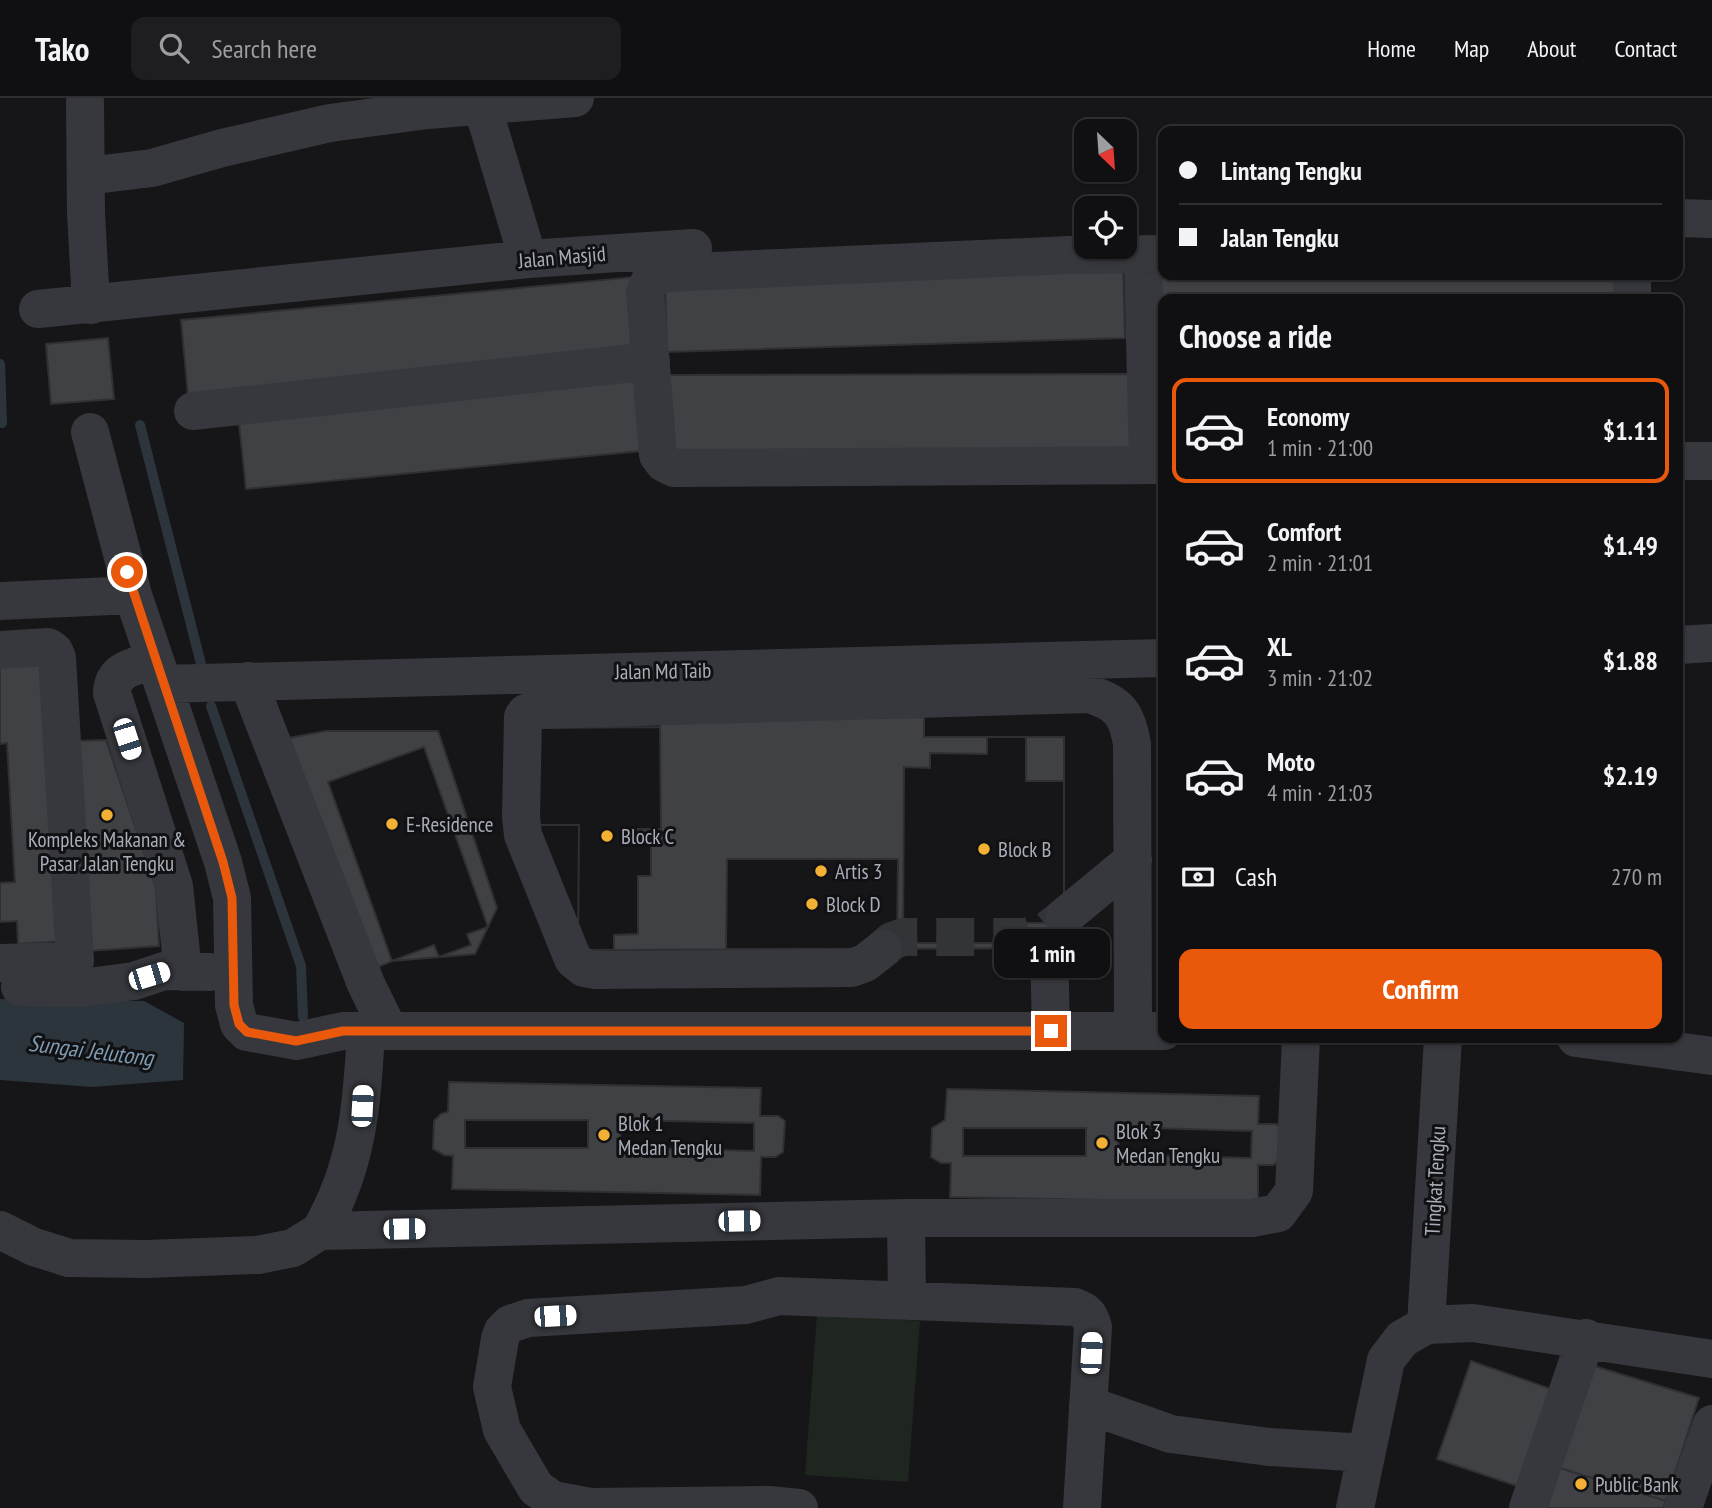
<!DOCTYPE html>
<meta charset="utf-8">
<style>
:root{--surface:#101012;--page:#1e1e20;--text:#f1f3f6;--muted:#9c9d9f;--line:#303032;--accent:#ea580c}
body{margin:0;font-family:"PT Sans Narrow",sans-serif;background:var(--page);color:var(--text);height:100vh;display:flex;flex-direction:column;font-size:26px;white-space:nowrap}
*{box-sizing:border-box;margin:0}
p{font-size:23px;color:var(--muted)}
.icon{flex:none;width:38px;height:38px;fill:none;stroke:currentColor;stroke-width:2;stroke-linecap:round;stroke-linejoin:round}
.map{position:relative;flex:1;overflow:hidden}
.details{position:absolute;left:1158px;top:196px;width:525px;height:749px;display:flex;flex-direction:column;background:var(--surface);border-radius:14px;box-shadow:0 2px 5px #0004,0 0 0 2px var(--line)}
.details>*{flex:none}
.guide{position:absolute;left:1158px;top:28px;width:525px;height:154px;border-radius:14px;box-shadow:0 2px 5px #0004,0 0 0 2px var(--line);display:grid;align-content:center;height:154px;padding:0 21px;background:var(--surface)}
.needle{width:46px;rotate:155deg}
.fabs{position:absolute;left:1074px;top:21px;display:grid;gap:14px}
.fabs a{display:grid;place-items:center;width:63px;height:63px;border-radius:14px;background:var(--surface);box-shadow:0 2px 5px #0004,0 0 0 2px var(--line);font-size:35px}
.end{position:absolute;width:32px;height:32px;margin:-16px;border:9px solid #ea580c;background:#fff;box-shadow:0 0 0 4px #fff}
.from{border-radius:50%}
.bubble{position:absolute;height:49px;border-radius:14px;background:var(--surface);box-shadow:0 2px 5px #0004,0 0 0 2px var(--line);font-size:23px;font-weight:800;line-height:49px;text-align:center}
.car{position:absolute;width:21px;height:42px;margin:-21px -10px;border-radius:9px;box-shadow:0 0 5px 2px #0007;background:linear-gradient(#fff 24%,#345 0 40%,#fff 0 76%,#345 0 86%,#fff 0)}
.guide b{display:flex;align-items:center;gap:24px;height:66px;font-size:26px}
.guide b+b{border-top:2px solid var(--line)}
.guide i{width:18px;height:18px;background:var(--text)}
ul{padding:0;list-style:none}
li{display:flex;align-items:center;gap:21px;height:105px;margin:0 14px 10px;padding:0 7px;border:4px solid transparent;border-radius:14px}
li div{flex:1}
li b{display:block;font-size:26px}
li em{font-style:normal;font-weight:800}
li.active{border-color:var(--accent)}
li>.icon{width:63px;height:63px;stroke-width:1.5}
h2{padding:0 21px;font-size:32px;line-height:84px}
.pay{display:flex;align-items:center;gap:18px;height:77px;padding:0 21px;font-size:26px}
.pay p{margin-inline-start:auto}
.button{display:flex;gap:14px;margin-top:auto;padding:14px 21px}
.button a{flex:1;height:80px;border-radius:14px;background:var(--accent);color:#fff;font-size:28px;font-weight:800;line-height:80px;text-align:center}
header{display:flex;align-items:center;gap:42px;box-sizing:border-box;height:98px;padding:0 35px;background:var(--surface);border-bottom:2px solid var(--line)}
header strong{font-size:33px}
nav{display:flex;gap:38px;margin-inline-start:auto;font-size:24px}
.search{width:490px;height:63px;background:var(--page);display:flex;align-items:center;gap:18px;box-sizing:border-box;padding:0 24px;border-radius:14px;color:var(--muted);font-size:26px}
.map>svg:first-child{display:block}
.green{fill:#1e261f}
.water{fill:#2c353c}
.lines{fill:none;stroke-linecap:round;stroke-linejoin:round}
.stream{stroke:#2c353c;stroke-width:10}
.building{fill:#404145;stroke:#303034;stroke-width:2;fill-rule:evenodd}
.minor-tunnel{stroke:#333438;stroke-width:38;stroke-dasharray:38 19;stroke-linecap:butt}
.minor{stroke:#37383d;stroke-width:38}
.route{stroke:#ea580c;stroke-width:9}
.poi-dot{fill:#f2b134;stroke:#111113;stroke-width:2.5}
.labels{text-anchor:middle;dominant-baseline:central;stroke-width:6;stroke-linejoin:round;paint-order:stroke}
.street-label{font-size:21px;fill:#a8adb8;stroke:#111113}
.poi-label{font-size:21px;fill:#a8adb8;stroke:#111113;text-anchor:start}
.water-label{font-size:23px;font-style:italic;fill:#7f9bb3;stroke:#111113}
</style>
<header>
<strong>Tako</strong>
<div class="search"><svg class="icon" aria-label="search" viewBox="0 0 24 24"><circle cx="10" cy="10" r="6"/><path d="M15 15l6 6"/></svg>Search here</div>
<nav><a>Home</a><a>Map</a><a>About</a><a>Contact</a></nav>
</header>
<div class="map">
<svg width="1712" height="1410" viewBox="0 0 1712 1410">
<rect width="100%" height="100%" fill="#161618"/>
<!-- green -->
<path class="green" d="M817,1216L920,1223L908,1384L805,1377Z"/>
<!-- water -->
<path class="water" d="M0,901L144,903L184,925L183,982L92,989L0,982Z"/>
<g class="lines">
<!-- stream -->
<path class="stream" d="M0,266L2,325
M140,327L201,566
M211,608L301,868L303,919"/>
</g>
<!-- building -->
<path class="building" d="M1155,167H1164V177H1616L1617,201H1164V244Z
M1123,170L1125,240L667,254L665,183Z
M634,179L641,254L188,297L181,222Z
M108,240L114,301L51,306L46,246Z
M1134,276L1133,352L665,354L666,277Z
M634,278L641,353L246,391L238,316Z
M48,555L62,843L18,846L17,823L0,824V785L15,784L7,645L0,646V558Z
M924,619V639H1064V850L578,852L579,727H539V630L660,629V621Z
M660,629L661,731H635L636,745H651V778H638V836L614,837V852H578L579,727H539V630Z
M326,633H438L497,810L475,856L392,863L371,872L283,641Z
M987,639H1026V683H1064V825H1025V845H903L904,669L930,670V655L987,656Z
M106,642L156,790L159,848L89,853L79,643Z
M424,649L488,829L467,836L471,847L439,859L434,847L392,863L328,684Z
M727,761H898L897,851H726Z
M449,984L761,990L760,1018H778L785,1023L783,1054L775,1059H761L760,1097L452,1091L453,1058L444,1057L433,1051L434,1023L441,1016L448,1014ZM465,1022H588V1050H465ZM621,1022L754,1025V1053L620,1049Z
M947,991L1259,998L1258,1026H1276L1283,1031L1281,1061L1273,1067H1258V1105L950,1099L951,1065H941L931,1059L932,1030L945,1022ZM1119,1029L1252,1033L1251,1060L1118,1057ZM963,1030H1086V1058H963Z
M1471,1263L1554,1292L1520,1389L1437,1361Z
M1591,1267L1699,1300L1666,1403L1557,1369Z
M1557,1369L1666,1403L1663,1410H1542Z"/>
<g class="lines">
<!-- minor-tunnel -->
<path class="minor-tunnel" d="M883,851L892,843L903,839H1025L1049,831L1064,819"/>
<!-- minor -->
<path class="minor" d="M85,4L86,115L91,207
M482,7L528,161
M87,78L152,70L222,50L330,25L428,12L575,0
M1678,120L1712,121
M1164,156L1070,157L667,175L652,178L645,194L658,357L664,365L674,370L1164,367
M1143,157L1148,367
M1632,201V177
M38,211L528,161L693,150
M193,313L651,263
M90,334L133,497L223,764L232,800L234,907L239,926L247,934L297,943L343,933H1164
M1678,363H1712
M0,503L133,497
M1678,547L1712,545
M0,552L48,549L54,553L57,560L75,863L0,865
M155,562C135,569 113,570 112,595L174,788L183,874
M248,583L366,886L389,933
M163,586L1164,560
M1064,819L1133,762
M1049,850L1051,933
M883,851L865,865L851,870L596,872L584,870L573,861L523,737L521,719L523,619L526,615L536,612L1089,596C1119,605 1127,616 1132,646L1133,933
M20,889L81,890L134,883L164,873L209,874
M1576,940L1712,958
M906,1120L907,1201
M0,1132L34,1149L69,1160L146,1161L258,1157L293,1150L320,1133L906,1120H1252L1278,1115L1294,1093L1301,940
M320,1133C358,1068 362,1006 366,933
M1426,1227L1443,940
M1088,1307L1171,1336L1269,1349L1366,1355
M799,1410L769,1407L590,1409L553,1402L536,1390L502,1332L492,1289L500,1241L503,1233L510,1226L528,1220L746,1207L779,1198L1075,1209C1086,1213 1090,1217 1093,1229L1082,1410
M1355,1410L1386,1262L1402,1241L1426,1227L1473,1225L1712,1261
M1528,1410L1586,1240
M1683,1410L1712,1326"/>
</g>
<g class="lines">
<!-- route -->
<path class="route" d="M127,474L223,764L232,800L234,907L239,926L247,934L296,943L343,933H1051"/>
</g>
<!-- markers -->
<g class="poi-dot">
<circle cx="107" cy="717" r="7"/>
<circle cx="392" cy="726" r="7"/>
<circle cx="607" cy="738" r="7"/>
<circle cx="984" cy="751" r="7"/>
<circle cx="821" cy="773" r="7"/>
<circle cx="812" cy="806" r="7"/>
<circle cx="604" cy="1037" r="7"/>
<circle cx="1102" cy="1045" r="7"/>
<circle cx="1581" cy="1386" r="7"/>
</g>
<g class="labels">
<!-- street labels -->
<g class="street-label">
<text transform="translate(562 159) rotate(-5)">Jalan Masjid</text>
<text transform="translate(663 573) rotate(-1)">Jalan Md Taib</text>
<text transform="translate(1435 1083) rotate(-87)">Tingkat Tengku</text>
</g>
<!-- poi labels -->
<g class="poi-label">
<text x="406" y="726">E-Residence</text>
<text x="621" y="738">Block C</text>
<text x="107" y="741" text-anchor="middle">Kompleks Makanan &amp;<tspan x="107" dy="24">Pasar Jalan Tengku</tspan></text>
<text x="998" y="751">Block B</text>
<text x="835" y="773">Artis 3</text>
<text x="826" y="806">Block D</text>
<text x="618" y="1025">Blok 1<tspan x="618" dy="24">Medan Tengku</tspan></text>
<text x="1116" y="1033">Blok 3<tspan x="1116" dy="24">Medan Tengku</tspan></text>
<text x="1595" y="1386">Public Bank</text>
</g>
<!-- water labels -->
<g class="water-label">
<text transform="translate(91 952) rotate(7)">Sungai Jelutong</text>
</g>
</g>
</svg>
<div class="fabs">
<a><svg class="needle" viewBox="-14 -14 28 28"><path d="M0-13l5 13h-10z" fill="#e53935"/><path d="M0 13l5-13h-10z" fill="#9c9d9f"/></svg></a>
<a><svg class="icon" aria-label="locate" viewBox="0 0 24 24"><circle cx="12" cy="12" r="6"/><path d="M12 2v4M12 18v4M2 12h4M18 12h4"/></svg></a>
</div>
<i class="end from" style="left:127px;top:474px"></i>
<i class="end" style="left:1051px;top:933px"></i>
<div class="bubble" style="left:994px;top:831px;width:116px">1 min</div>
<i class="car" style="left:127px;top:641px;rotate:162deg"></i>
<i class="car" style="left:149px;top:878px;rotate:73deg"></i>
<i class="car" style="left:362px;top:1008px;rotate:3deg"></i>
<i class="car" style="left:739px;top:1123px;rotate:89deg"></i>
<i class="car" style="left:404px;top:1131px;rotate:89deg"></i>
<i class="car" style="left:555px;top:1218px;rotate:87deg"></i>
<i class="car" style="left:1091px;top:1255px;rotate:3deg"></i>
<div class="guide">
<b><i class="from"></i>Lintang Tengku</b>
<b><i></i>Jalan Tengku</b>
</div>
<section class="details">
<h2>Choose a ride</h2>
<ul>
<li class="active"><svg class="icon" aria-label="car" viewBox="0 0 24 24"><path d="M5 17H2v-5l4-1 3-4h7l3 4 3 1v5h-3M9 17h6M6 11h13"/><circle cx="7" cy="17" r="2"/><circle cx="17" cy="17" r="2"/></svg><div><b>Economy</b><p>1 min · 21:00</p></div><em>$1.11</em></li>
<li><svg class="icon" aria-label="car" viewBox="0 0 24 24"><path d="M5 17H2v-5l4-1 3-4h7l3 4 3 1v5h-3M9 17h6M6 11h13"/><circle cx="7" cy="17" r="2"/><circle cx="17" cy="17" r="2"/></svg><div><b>Comfort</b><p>2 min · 21:01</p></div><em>$1.49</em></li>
<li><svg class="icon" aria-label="car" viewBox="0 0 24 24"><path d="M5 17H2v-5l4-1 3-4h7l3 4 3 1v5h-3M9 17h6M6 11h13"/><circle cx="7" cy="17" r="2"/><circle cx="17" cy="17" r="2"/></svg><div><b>XL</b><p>3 min · 21:02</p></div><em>$1.88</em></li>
<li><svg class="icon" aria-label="car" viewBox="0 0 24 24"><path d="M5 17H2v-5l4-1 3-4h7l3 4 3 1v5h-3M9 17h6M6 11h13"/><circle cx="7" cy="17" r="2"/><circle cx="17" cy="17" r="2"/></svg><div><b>Moto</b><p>4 min · 21:03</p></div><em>$2.19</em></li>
</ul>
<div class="pay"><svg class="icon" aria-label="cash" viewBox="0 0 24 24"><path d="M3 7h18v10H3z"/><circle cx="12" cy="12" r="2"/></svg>Cash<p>270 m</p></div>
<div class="button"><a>Confirm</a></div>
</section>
</div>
